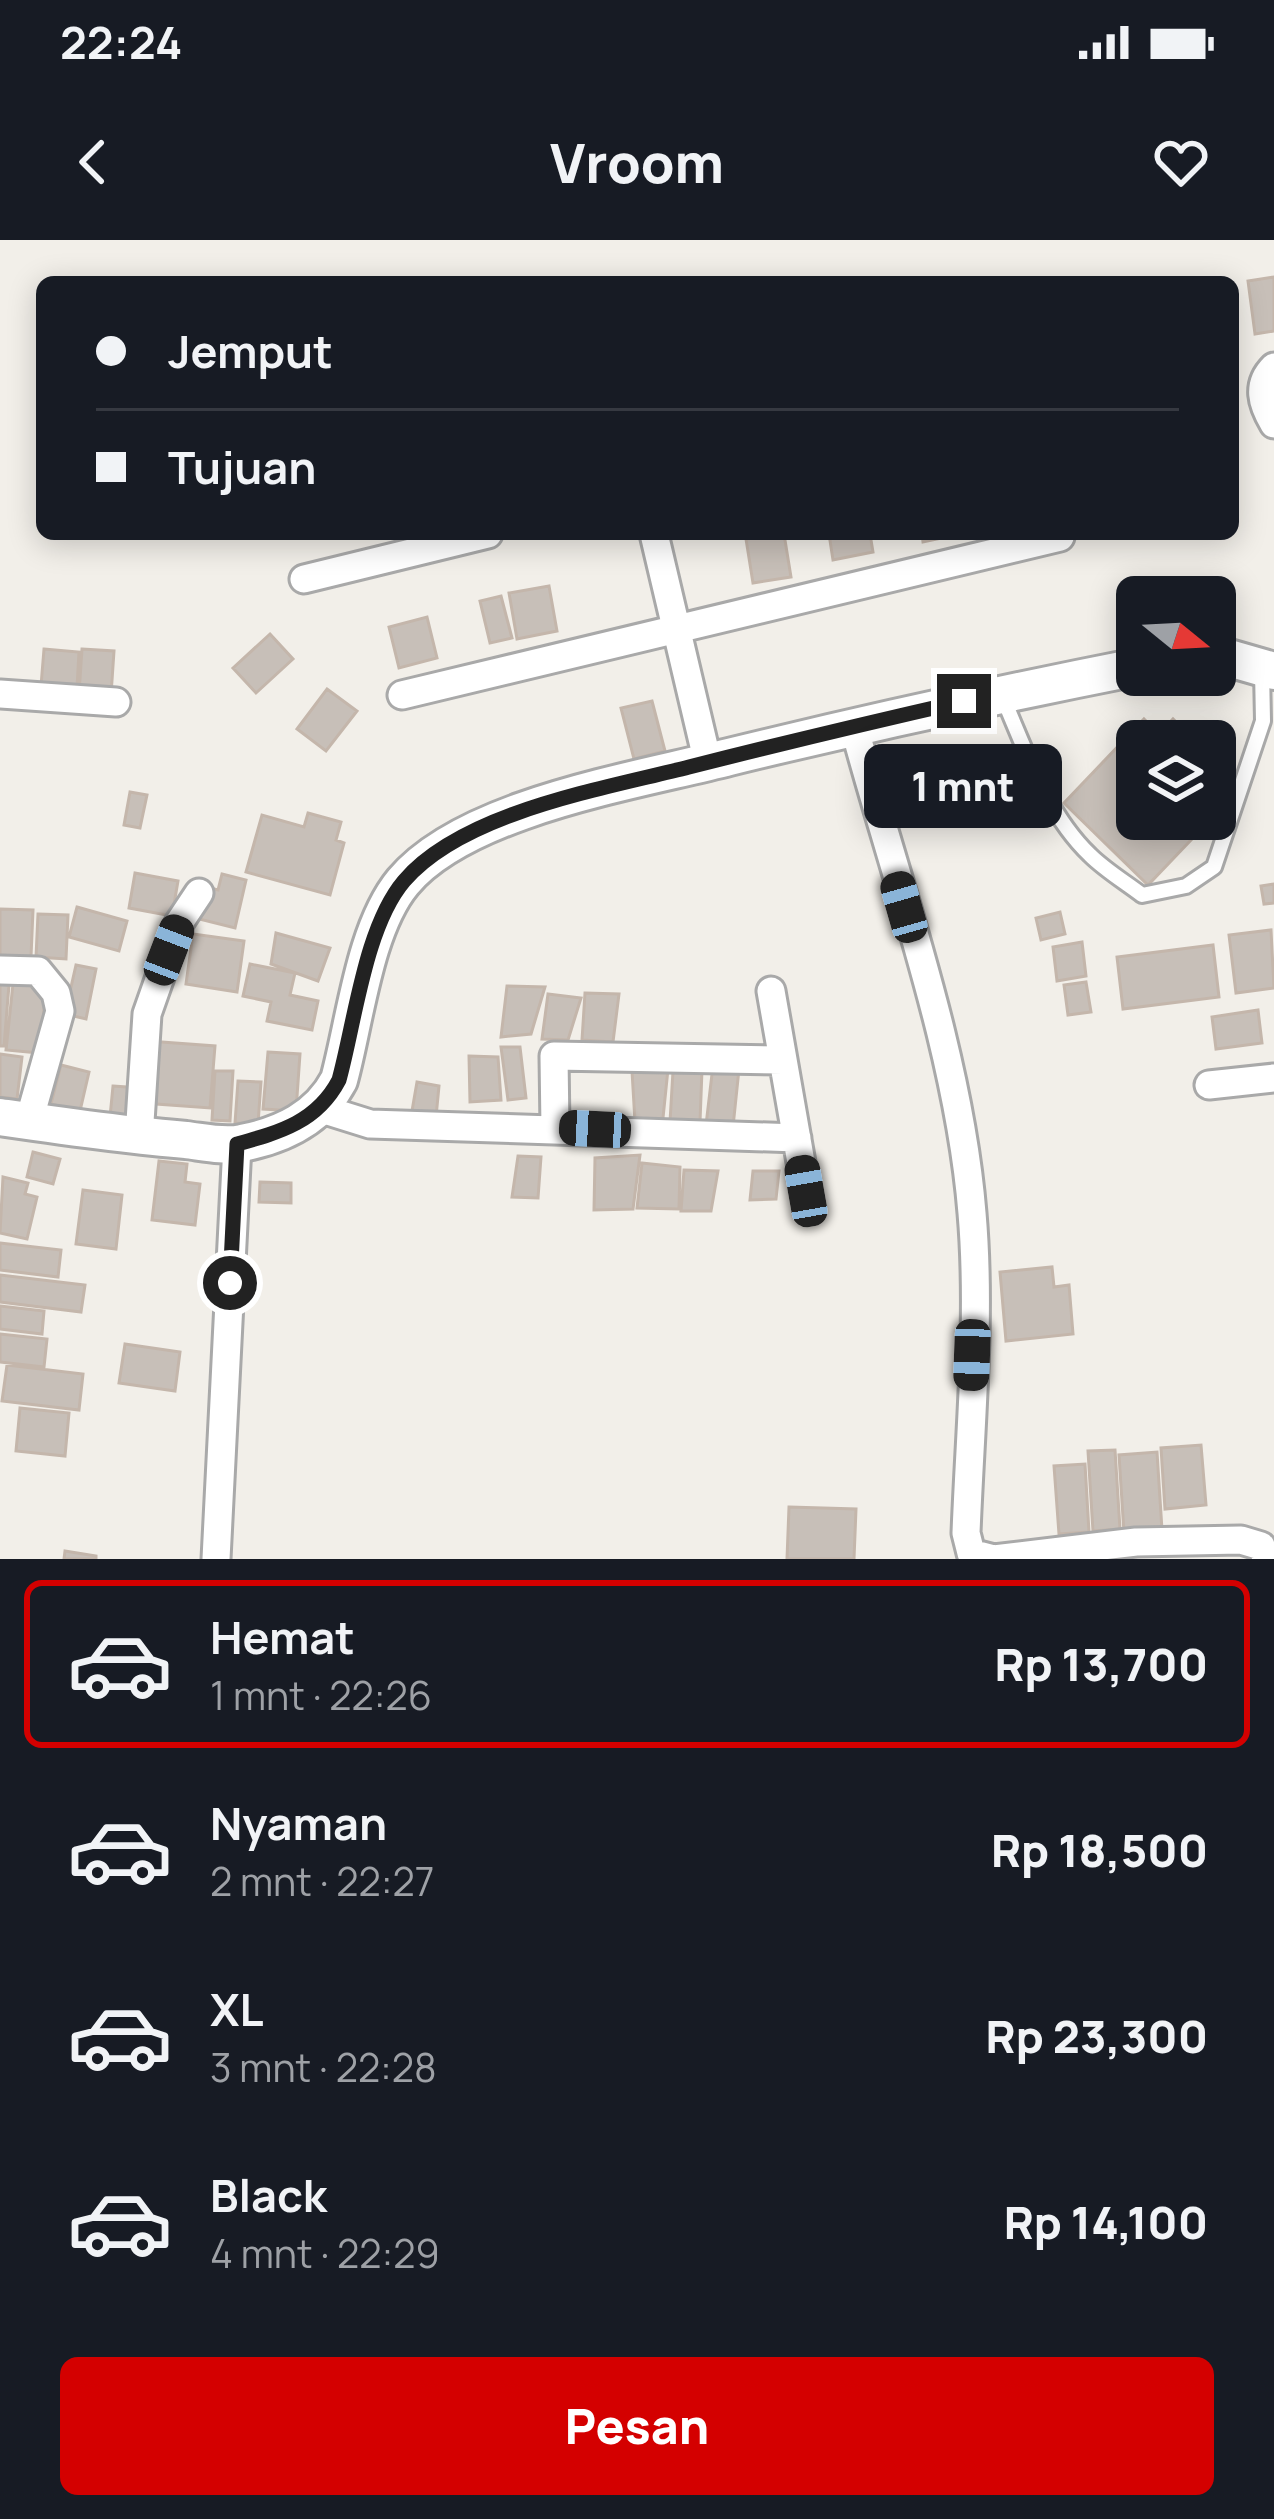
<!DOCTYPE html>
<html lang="id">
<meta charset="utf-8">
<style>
:root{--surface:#171b24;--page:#242831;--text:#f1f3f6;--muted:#9ea1a6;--line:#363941;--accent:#d40000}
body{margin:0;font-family:Manrope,sans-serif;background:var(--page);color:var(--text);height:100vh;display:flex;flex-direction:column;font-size:45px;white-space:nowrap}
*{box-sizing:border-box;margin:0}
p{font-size:39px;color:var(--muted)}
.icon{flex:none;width:66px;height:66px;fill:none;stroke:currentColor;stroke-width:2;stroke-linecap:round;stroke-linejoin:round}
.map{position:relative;height:1319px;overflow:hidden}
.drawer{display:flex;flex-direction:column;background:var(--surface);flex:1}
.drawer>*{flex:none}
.banner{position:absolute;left:36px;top:36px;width:1203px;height:264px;border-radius:18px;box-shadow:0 6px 30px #0003;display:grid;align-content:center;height:264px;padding:0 60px;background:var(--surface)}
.needle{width:78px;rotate:108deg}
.fabs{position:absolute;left:1116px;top:336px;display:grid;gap:24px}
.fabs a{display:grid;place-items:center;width:120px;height:120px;border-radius:18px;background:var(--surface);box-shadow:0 6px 30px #0003;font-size:60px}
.end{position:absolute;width:54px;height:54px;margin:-27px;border:15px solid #222;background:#fff;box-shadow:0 0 0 6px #fff}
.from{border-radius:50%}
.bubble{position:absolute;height:84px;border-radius:18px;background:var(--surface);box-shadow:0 6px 30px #0003;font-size:39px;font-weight:800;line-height:84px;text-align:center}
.car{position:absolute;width:36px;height:72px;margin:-36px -18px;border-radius:15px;box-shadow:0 0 9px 3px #0007;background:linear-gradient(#222 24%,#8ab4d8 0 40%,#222 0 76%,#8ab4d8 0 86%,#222 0)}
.banner b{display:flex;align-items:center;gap:42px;height:114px;font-size:45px}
.banner b+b{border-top:3px solid var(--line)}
.banner i{width:30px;height:30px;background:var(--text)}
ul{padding:21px 0 0;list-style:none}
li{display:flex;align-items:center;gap:36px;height:168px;margin:0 24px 18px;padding:0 36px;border:6px solid transparent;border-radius:18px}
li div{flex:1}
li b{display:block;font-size:45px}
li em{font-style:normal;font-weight:800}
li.current{border-color:var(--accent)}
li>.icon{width:108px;height:108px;stroke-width:1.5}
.primary-button{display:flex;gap:24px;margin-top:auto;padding:24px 60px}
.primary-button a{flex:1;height:138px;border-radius:18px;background:var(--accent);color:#fff;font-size:48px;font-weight:800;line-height:138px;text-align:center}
.status{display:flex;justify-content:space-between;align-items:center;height:84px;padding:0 60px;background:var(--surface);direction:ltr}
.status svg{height:33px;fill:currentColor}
header{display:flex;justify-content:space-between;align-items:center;height:156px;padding:0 60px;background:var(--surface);font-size:54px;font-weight:800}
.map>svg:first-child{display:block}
.building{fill:#c7bfb8;stroke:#c4b6ab;stroke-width:3}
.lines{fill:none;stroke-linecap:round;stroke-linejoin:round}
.service-casing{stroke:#a9a9a9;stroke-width:20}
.minor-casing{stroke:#a9a9a9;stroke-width:33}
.tertiary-casing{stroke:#a9a9a9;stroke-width:42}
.service{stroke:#fff;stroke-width:14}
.minor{stroke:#fff;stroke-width:27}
.tertiary{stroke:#fff;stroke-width:36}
.route{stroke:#222;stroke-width:15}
</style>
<div class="status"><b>22:24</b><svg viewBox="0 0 49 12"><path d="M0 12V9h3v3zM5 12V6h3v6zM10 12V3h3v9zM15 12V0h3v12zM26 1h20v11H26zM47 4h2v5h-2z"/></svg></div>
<header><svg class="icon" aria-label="back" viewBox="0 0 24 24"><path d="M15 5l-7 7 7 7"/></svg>Vroom<svg class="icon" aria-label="heart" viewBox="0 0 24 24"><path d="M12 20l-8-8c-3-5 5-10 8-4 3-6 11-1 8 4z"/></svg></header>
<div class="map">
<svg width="1274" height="1319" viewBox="0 0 1274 1319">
<rect width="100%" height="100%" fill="#f2efe9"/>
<!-- building -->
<path class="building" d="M1274,37V91L1255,94L1248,41Z
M784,294L791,337L753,343L746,299Z
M829,294H870L873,312L833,320Z
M922,294H954L955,295L923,302Z
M549,346L557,391L517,399L509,353Z
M501,356L512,398L490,403L480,361Z
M427,377L437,418L399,428L389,387Z
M270,394L293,419L256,453L233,428Z
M44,409L79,412L77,448L41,446Z
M82,409L114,411L111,455L79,453Z
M327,449L357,471L326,511L297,489Z
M652,461L665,511L634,519L621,468Z
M1144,479L1159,494L1173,479L1195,501H1137V579H1211L1148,645L1064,563Z
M1215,520L1234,538L1220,553L1229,561L1215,575Z
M130,552L147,555L140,588L124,585Z
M308,573L341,582L336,600L344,603L330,655L246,632L262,575L304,587Z
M135,633L178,641L172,676L129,668Z
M222,634L246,640L235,688L195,678L203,646L218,650Z
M1274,644V663L1264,664L1261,646Z
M77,667L127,681L119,711L69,697Z
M0,669L33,670L31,717L0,715Z
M1060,672L1065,694L1041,700L1036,678Z
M38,674L68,675L66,719L36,717Z
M1271,690L1274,748L1236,753L1229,695Z
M276,693L330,708L318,741L271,724Z
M193,694L244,701L237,752L186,744Z
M1082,702L1086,736L1057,741L1053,707Z
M1213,705L1219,757L1123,769L1117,717Z
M250,724L295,733L290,755L318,761L312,790L267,781L271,762L243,756Z
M76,725L96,729L86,779L65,774Z
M1086,742L1091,772L1068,775L1064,745Z
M0,744L9,745L4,806H0Z
M13,744L46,747L40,813L6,810Z
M507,746L545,747L531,794L501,797Z
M585,753L619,754L613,802L582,800Z
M548,754L581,758L568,800L542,799Z
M1258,770L1262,803L1216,809L1212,777Z
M148,801L215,806L210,868L143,863Z
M501,807H520L526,858L508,860Z
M268,812L300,814L296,871L263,869Z
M0,814L22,817L17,859L0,857Z
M469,816L498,817L501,860L470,862Z
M61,825L89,832L80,871L51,864Z
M668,829L663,878L635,882L632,831Z
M739,829L733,887L706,885L712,834Z
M702,830L700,882H670L673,831Z
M215,831H233L230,881L212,880Z
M238,841L261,842L258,884L235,883Z
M417,842L439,846L436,877L412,871Z
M113,846L140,848L137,880L110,877Z
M33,912L60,919L53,944L27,937Z
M640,915L633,969L594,970L595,918Z
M518,916L541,917L538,958L512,957Z
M159,921L187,924L185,942L200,944L195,985L152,980Z
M642,923L680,927L679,969L637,968Z
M684,930L718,931L711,971H681Z
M753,931H779L776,959L750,960Z
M3,937L28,943L25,954L37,957L27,999L0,993Z
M260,942L291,943V963L259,962Z
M83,950L122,955L116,1009L76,1004Z
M0,1003L61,1010L58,1037L0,1030Z
M1052,1027L1054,1047L1069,1045L1073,1094L1006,1101L1000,1032Z
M0,1035L85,1045L81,1072L0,1062Z
M0,1066L44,1071L42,1094L0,1089Z
M0,1094L47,1099L44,1127L0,1122Z
M125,1104L180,1112L175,1151L119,1143Z
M7,1125L83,1134L79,1170L2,1161Z
M20,1168L69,1173L65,1216L16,1211Z
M1201,1205L1206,1265L1165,1269L1161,1208Z
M1115,1210L1120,1289L1093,1291L1088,1211Z
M1157,1212L1162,1290L1124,1293L1119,1215Z
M1085,1224L1089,1292L1059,1294L1054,1226Z
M789,1267L856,1269L854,1319H787Z
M65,1311L96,1316V1319H64Z"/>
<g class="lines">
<defs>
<path id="service" d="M1003,458C1026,511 1047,574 1090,615C1105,630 1125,642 1142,655L1186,646L1214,627L1263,481L1262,430"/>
<path id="minor" d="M1274,127C1256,145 1262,164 1274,184
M654,294L708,523
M304,339L488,294
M0,454L116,462
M402,455L1060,297
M854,486C896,642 959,812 972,973C981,1077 970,1189 966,1293L971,1313L994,1319L1136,1302L1241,1300L1261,1306L1267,1319
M0,730L38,731L56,753L60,771L29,881
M771,751L806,951
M1209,845L1274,838
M322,869L370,884L797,898
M555,888L554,816L783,820
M139,897L147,774L179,683L199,653
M216,1319L237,905"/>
<path id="tertiary" d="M1215,414L1274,431
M0,877C62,886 123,895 186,900C203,902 224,907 242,903C283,895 319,878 339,840C355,782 364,689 403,642C466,567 636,541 729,517C864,484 1000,454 1137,427"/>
</defs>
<!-- service casing -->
<use href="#service" class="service-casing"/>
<!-- minor casing -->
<use href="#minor" class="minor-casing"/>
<!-- tertiary casing -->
<use href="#tertiary" class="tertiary-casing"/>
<!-- service -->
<use href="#service" class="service"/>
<!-- minor -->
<use href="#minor" class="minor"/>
<!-- tertiary -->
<use href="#tertiary" class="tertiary"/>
</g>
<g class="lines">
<!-- route -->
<path class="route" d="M230,1043L237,904C280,892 317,882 339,840C355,782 365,687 404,641C463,572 603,549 689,527C780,504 872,482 964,461"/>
</g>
</svg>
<div class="fabs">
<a><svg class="needle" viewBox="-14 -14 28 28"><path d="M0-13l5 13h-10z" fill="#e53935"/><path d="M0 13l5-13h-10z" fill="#9ea1a6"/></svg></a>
<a><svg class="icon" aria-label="layers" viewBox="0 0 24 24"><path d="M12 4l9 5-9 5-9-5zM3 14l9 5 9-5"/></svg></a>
</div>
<i class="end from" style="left:230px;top:1043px"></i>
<i class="end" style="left:964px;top:461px"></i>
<div class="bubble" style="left:864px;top:504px;width:198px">1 mnt</div>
<i class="car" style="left:904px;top:667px;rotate:344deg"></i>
<i class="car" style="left:169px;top:710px;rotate:21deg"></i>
<i class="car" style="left:595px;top:889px;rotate:273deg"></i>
<i class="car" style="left:806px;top:951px;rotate:350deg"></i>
<i class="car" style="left:972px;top:1115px;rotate:182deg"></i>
<div class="banner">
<b><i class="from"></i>Jemput</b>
<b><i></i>Tujuan</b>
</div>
</div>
<section class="drawer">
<ul>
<li class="current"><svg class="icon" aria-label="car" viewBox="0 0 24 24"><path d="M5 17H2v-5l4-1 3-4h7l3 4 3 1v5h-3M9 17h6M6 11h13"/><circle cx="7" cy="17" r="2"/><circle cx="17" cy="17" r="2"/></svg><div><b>Hemat</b><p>1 mnt · 22:26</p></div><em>Rp 13,700</em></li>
<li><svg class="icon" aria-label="car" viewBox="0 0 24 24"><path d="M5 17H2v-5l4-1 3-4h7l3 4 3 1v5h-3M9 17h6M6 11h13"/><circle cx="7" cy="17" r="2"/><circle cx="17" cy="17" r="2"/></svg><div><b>Nyaman</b><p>2 mnt · 22:27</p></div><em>Rp 18,500</em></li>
<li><svg class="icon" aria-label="car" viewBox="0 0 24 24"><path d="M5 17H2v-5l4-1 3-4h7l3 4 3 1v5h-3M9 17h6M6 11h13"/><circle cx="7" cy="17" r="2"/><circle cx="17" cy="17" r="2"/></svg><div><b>XL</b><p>3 mnt · 22:28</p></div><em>Rp 23,300</em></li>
<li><svg class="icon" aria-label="car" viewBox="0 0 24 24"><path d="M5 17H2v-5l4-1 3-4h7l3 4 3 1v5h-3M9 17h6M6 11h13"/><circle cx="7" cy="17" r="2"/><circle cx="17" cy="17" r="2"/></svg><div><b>Black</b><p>4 mnt · 22:29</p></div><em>Rp 14,100</em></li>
</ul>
<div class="primary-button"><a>Pesan</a></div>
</section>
